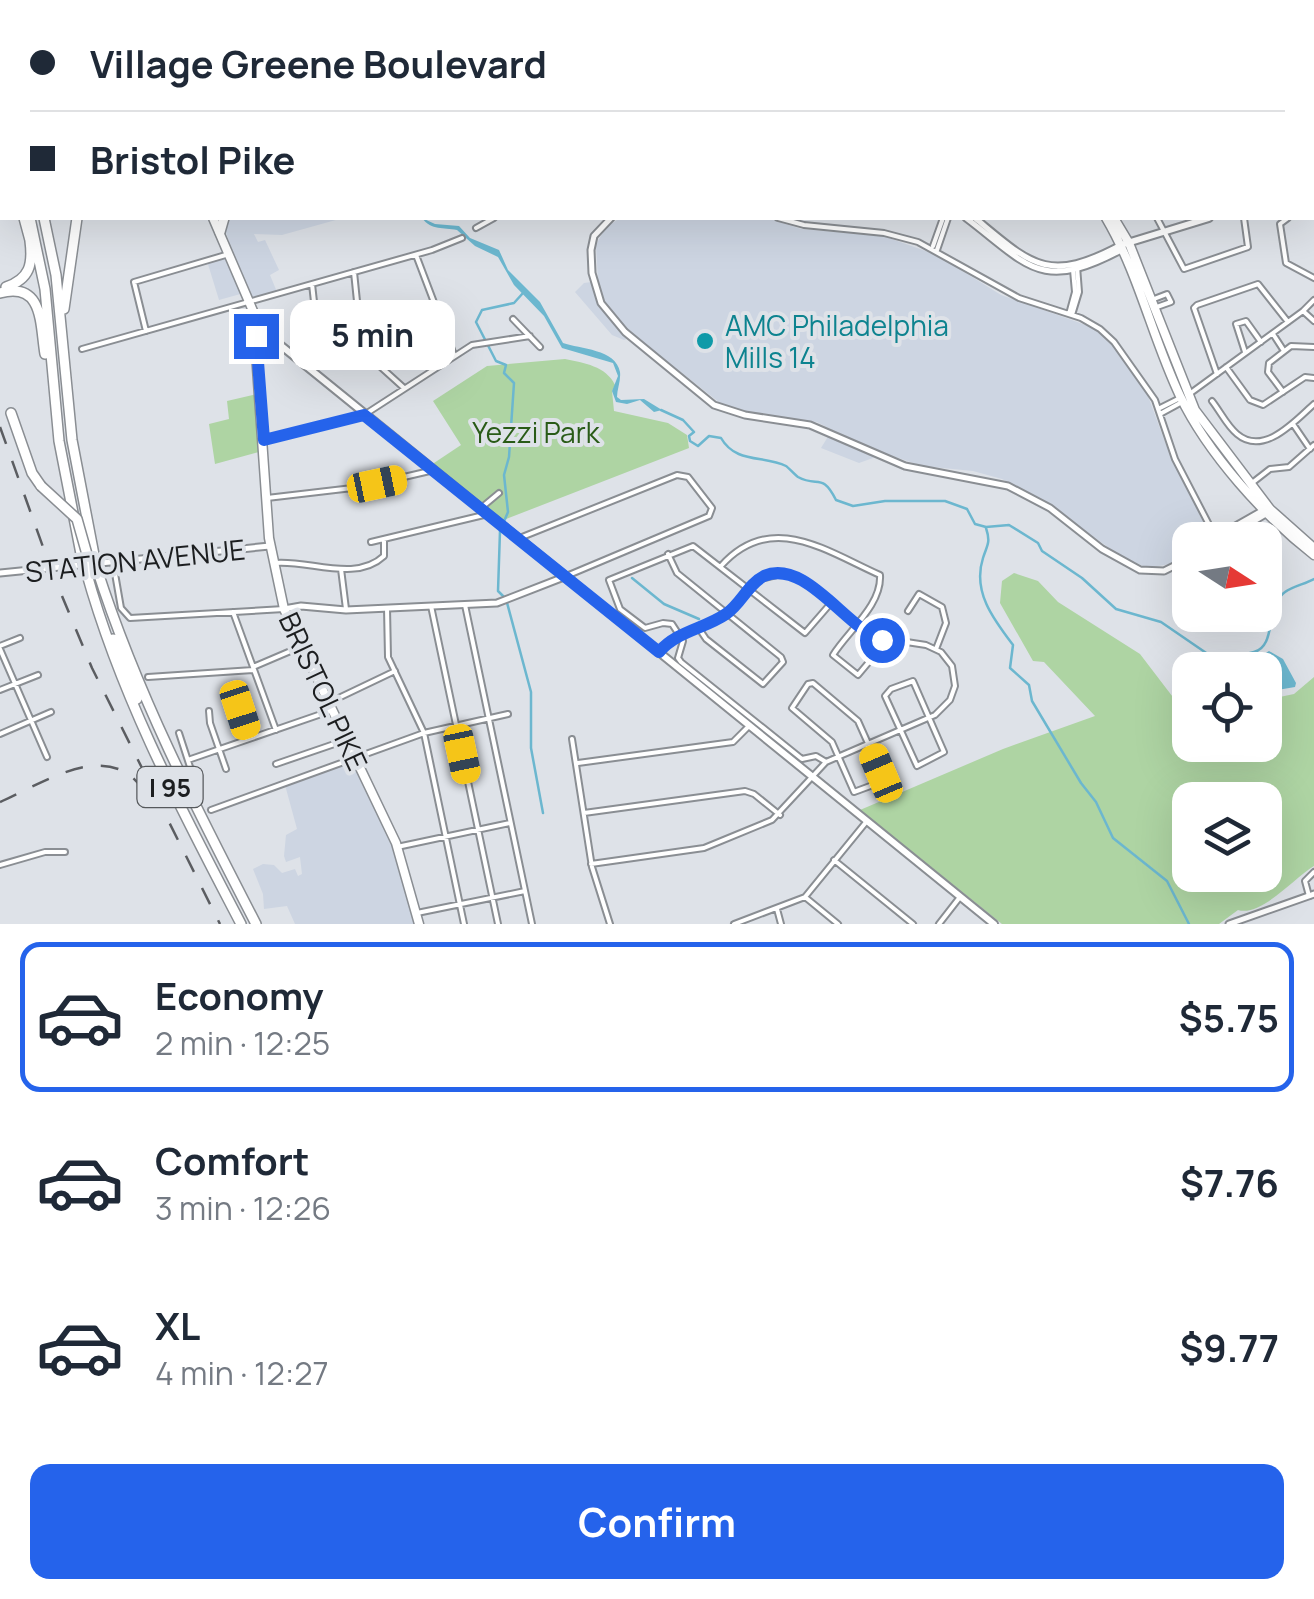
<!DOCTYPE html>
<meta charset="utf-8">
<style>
:root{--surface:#fff;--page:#f6f6f7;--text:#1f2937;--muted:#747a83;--line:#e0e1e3;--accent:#2563eb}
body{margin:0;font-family:Manrope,sans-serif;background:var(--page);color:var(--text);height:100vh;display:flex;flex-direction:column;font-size:38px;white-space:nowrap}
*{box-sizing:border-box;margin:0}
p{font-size:32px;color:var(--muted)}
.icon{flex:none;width:55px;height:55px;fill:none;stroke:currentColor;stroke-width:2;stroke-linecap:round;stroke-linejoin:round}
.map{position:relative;height:924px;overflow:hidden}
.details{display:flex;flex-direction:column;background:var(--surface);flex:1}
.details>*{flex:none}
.top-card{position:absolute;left:0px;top:0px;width:1315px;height:220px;box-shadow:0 10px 40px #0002;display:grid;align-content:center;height:220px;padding:0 30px;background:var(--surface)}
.needle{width:65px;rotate:102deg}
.fabs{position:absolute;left:1172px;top:522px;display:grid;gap:20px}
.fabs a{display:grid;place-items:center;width:110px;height:110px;border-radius:20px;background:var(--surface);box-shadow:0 10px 40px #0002;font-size:50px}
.end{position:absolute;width:45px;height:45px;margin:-22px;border:12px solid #2563eb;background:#fff;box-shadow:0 0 0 5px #fff}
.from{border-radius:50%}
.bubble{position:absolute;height:70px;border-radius:20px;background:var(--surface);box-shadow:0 10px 40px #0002;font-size:32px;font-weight:700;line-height:70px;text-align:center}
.car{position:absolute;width:30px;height:60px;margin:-30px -15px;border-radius:12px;box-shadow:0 0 8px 2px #0007;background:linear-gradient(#f5c518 24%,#345 0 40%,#f5c518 0 76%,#345 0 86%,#f5c518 0)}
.top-card b{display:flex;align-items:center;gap:35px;height:95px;font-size:38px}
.top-card b+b{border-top:2px solid var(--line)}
.top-card i{width:25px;height:25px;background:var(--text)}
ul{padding:18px 0 0;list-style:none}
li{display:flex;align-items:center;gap:30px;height:150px;margin:0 20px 15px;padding:0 10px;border:5px solid transparent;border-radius:20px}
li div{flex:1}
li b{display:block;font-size:38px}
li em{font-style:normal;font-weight:700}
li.selected{border-color:var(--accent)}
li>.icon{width:90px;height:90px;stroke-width:1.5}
.button{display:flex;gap:20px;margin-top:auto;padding:20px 30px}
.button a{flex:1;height:115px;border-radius:20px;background:var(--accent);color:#fff;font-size:40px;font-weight:700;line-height:115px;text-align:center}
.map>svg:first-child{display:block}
.built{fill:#cdd5e2}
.green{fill:#aed4a3;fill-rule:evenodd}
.water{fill:#6cb7cf}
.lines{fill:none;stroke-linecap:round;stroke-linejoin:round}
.stream{stroke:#6cb7cf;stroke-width:2.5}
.minor-casing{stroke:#8a8e93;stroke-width:8}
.tertiary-casing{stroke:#8a8e93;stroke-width:9}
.secondary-casing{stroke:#8a8e93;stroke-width:10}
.primary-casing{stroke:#8a8e93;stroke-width:11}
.motorway-casing{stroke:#8a8e93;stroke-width:12}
.minor{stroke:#fff;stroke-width:4}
.tertiary{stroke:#fff;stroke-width:5}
.secondary{stroke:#fff;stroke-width:6}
.primary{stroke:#fff;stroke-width:8}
.motorway{stroke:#fff;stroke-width:9}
.rail{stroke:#5b5d61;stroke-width:2.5;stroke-dasharray:18 18;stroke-linecap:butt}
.motorway-bridge-casing{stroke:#8a8e93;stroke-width:12;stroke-linecap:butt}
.motorway-bridge{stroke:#fff;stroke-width:9}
.route{stroke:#2563eb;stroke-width:12}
.culture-dot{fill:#0f9aa8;stroke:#dee2e8;stroke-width:4}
.labels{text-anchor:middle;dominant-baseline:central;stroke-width:8;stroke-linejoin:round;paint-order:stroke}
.shield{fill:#dee2e8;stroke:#56595c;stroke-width:2.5}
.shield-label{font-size:25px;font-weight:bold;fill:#1c1e20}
.culture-label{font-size:28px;fill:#0d838f;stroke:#dee2e8;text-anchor:start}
.park-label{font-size:28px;fill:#295b17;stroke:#dee2e8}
.street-label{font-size:28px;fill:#1c1e20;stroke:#dee2e8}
</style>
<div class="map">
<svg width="1314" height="924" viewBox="0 0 1314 924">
<rect width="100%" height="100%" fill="#dee2e8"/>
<!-- built -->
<path class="built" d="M235,218H343L282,235L254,234L258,242L265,240L279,270L270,275L277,292L248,302L244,293L219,300L207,261L227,255L222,243L229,241L224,227L226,222Z
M620,218H767L801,229L883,236L937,255L1001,295L1097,329L1110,341L1148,396L1165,442L1210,536L1208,540H1190V551L1176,563L1147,568L1116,553L1042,499L1002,479L973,471L922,466L878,451L873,458L859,463L821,448L832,430L817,422L752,414L720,403L635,336L624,340L612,335L575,292L584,283L598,281L596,245L605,228Z
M352,762L394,846L416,924H295L287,906L264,909L263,894L253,869L263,864L274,865L282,873L295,869L298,876L302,874L300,857L286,862L284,856L286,835L297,829L285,785Z"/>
<!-- green -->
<path class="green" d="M565,359C584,363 606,366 615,385L612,391L614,411L668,423L687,435L689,448L501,521L431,465L461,445L433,401L487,366Z
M257,394L259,452L215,464L209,424L229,419L227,401Z
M1014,573L1038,581L1058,602L1140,654L1182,709L1190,713V745H1265V700L1294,694L1314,677V866C1294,878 1261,917 1238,910L1219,924H1002L860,810L1003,749L1095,716L1044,662L1033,661L1000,603L1002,581ZM1190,800H1265V875H1190Z"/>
<!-- water -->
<path class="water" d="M422,218L435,224L459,226L470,238L499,250L508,270L540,302L563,343C580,349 616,349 620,372C621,381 617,389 617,397L621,400L644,399L662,410L654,412L640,400L627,404L616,402L612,391L618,376L613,363L562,348L544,316L514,285L498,257L475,246L457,230C443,227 432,231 422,218Z
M1269,651L1283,659L1296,683L1295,687L1265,692V670H1212L1259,657Z"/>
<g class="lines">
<!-- stream -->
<path class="stream" d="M523,293L514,303L482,310L476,322L496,361L506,365L504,373L514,383L509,457L504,475L508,512L500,531L498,591L506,599L531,692V748L543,813
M661,410L683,420L694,432L689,436L690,441L698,446L709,436L721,438C736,464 764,455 786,466C788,467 795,475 798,477C818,488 822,472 836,500L853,506L885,501H945L967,509L975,524L986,527L1009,525L1038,543L1042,551L1082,578L1116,609L1161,622L1215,659C1227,656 1242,656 1254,652C1277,646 1265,606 1285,592C1293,586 1305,584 1314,579
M986,528C991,543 987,545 983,558C972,592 994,620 1013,645L1010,668L1029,685L1032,701L1081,783L1096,802L1113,838L1167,881L1189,924
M632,578L664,604L699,619"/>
<defs>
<path id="minor" d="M61,0L63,2
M354,0V2
M715,0L716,2
M127,2L135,0
M666,2L667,0
M755,2L759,0
M1253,2L1254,0
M1267,2V0
M0,16L2,23
M1312,92L1314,91
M1312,117L1314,116
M1312,169L1314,172
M1312,203L1314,202
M778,218L804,225L884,233L918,242L1019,298L1081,318L1100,329L1114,342L1155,400L1175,459L1217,540
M1157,218L1184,269L1248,247L1244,218
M1288,218L1280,224L1286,263L1314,278
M476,228L494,218
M933,246L943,218
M937,250L948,218
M416,255L454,355
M354,272L362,350L404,388
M312,284L320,355L312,371
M1154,299L1167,294L1171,302L1154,308
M1303,311L1314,321
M1069,314L1075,292L1073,270
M1072,315L1079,292L1077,266
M513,319L540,347
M146,331L134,282L229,254
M1273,334L1284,351
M82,349L432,250L462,238
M363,352L434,306
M1245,352L1236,324L1246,321L1261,342
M1226,367L1250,400L1263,405L1305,377L1314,378
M1217,374L1194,308L1197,305L1258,284L1288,322
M1283,392L1268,372L1269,363L1291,346L1314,347
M1188,395L1303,311L1314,300
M1212,401C1220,411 1227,426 1237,434C1264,457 1296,420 1314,404
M1160,408L1178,399
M1160,414L1182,402
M1293,424L1310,449
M263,440L364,415L472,345L530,336
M1252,483L1270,469L1289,467L1314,445
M267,498L361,487L434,470
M481,508L499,493
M517,539L677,475L688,477L712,508L709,516L564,577
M371,542L488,514
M668,554L677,573L781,657L783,662L763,684L706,639L698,627
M113,562L121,608L130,618L284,609
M274,563C308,559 355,583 384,556V539
M721,566C771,510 826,551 880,575C882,605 848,631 833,655L858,675L874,656L881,641
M341,569L346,609
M465,605L532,924
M431,606L498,924
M387,608L388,657L424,733L464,924
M908,611L919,594L942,607L946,623L936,649
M233,612L276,730
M0,646L20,638
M0,649L47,757
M253,667L300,647
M148,677L253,670
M913,681L944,752L917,766L885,696L891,689Z
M813,683L858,721L883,777L881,782L854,792L832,742L792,708L808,684Z
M0,690L38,675
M328,703L395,671
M209,711L210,723L226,769
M240,711L250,738
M179,733L192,773
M0,734L51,712
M572,739L592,867L610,924
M188,760L330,711
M826,762L816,756L802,759L681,662L678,658L683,641L672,624L663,623L645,628L620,609L609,580L693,546L805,633L831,603
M578,763L733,742L749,726
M276,764L346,740
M211,810L424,733L508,714
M584,813L745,791L754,794L780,815
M397,847L510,823
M834,860L913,924
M591,864L704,848L772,820L826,762L935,715L950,700L955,686L952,666L941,652L926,645L874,637L804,581L785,573L760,579L727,614L680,635L659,652
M0,865L45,852H65
M1309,896L1305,881L1314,872
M805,897L838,924
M777,909L781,924
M417,913L525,891
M734,924L805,897L867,821
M939,924L960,897"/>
<path id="tertiary" d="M626,2V0
M611,218L594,236L591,250L592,273L601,303L625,332L714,405L745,415L810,425L905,466L1008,486L1050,508L1102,549L1140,570L1164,571L1190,558
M966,218C1028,265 1040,293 1121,250
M975,218C1031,264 1047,284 1119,246
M1211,540L1262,511
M1222,540L1269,512
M0,573L270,546
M284,609L301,606L346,610L497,603L564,577
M1229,924L1314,894"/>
<path id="secondary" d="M1312,157H1314
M1124,244L1209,218
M256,329L263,331L994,924"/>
<path id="primary" d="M117,0L118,2
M973,0L975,2
M981,0L983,2
M866,2L870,0
M954,2L959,0
M213,218L253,311L269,538L284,609L396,843L419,924
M1106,218C1139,274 1152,337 1180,396C1208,454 1264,516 1314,555
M1114,218L1129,243L1195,410L1270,509L1314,548"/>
<path id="motorway" d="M901,2L906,0
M921,2L925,0
M0,100L2,103
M0,114L2,118
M0,140L2,146
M0,153L2,159
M0,210L2,209
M24,218L31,244
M30,218L45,289L59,441L82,559
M44,218L56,275L72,440L95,560
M220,232L224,218
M6,287C30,279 33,264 30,241
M0,293C44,281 40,325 45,354
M64,309L77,218
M11,413L32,473L41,486
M97,569C137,694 196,808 256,924
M86,571C121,697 181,809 241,924
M113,639L137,699"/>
</defs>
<!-- minor casing -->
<use href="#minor" class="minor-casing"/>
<!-- tertiary casing -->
<use href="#tertiary" class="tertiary-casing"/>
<!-- secondary casing -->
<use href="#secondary" class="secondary-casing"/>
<!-- primary casing -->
<use href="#primary" class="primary-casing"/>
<!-- motorway casing -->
<use href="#motorway" class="motorway-casing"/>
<!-- minor -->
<use href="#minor" class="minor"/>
<!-- tertiary -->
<use href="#tertiary" class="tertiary"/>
<!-- secondary -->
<use href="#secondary" class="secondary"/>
<!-- primary -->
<use href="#primary" class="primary"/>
<!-- motorway -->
<use href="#motorway" class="motorway"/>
<!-- rail -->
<path class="rail" d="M0,427L52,572L92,668L220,924
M0,802C44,783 109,737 144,791"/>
<defs>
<path id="motorway-bridge" d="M41,486L77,519L92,572
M82,559L86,571"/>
</defs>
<!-- motorway-bridge casing -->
<use href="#motorway-bridge" class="motorway-bridge-casing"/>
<!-- motorway-bridge -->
<use href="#motorway-bridge" class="motorway-bridge"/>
</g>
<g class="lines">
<!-- route -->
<path class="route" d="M256,336L264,440L364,415L659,652C677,631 704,629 726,614C741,604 748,584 764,576C805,558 846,628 882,640"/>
</g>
<!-- markers -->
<circle class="culture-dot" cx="705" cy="341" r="10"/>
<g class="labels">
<!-- shield labels -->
<rect class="shield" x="137.5" y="767" width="65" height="40" rx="8"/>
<g class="shield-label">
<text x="170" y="787">I 95</text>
</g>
<!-- culture labels -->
<g class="culture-label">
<text x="725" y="325">AMC Philadelphia<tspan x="725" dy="32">Mills 14</tspan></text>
</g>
<!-- park labels -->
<g class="park-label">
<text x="536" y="432">Yezzi Park</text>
</g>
<!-- street labels -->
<g class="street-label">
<text transform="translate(135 560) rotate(-6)">STATION AVENUE</text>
<text transform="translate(324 691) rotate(65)">BRISTOL PIKE</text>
</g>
</g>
</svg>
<div class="fabs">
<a><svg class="needle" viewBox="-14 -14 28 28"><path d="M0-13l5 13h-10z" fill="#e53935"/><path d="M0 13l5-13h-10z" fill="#747a83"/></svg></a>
<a><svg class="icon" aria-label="locate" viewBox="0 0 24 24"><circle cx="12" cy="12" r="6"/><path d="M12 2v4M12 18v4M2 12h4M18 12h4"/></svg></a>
<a><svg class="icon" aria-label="layers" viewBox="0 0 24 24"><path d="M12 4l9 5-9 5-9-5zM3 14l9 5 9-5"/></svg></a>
</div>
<i class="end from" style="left:882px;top:640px"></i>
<i class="end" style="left:256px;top:336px"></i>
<div class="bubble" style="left:290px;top:300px;width:165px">5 min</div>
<i class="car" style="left:377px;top:484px;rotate:78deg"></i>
<i class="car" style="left:240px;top:710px;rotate:162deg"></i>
<i class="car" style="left:462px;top:754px;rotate:168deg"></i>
<i class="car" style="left:881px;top:773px;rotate:337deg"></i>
<div class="top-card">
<b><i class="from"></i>Village Greene Boulevard</b>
<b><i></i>Bristol Pike</b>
</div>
</div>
<section class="details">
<ul>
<li class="selected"><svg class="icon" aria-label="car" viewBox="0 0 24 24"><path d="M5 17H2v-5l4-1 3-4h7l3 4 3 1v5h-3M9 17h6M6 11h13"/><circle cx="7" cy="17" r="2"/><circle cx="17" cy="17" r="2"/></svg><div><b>Economy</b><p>2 min · 12:25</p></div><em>$5.75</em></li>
<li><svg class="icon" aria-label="car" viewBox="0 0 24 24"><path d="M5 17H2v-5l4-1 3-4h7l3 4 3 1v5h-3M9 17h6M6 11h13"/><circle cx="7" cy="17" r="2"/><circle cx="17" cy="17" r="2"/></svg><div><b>Comfort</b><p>3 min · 12:26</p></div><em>$7.76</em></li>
<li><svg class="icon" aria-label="car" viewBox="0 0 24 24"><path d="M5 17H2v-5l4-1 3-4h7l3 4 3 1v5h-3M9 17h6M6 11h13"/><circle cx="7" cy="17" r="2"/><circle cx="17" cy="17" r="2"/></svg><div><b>XL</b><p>4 min · 12:27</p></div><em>$9.77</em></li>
</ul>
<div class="button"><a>Confirm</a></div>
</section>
